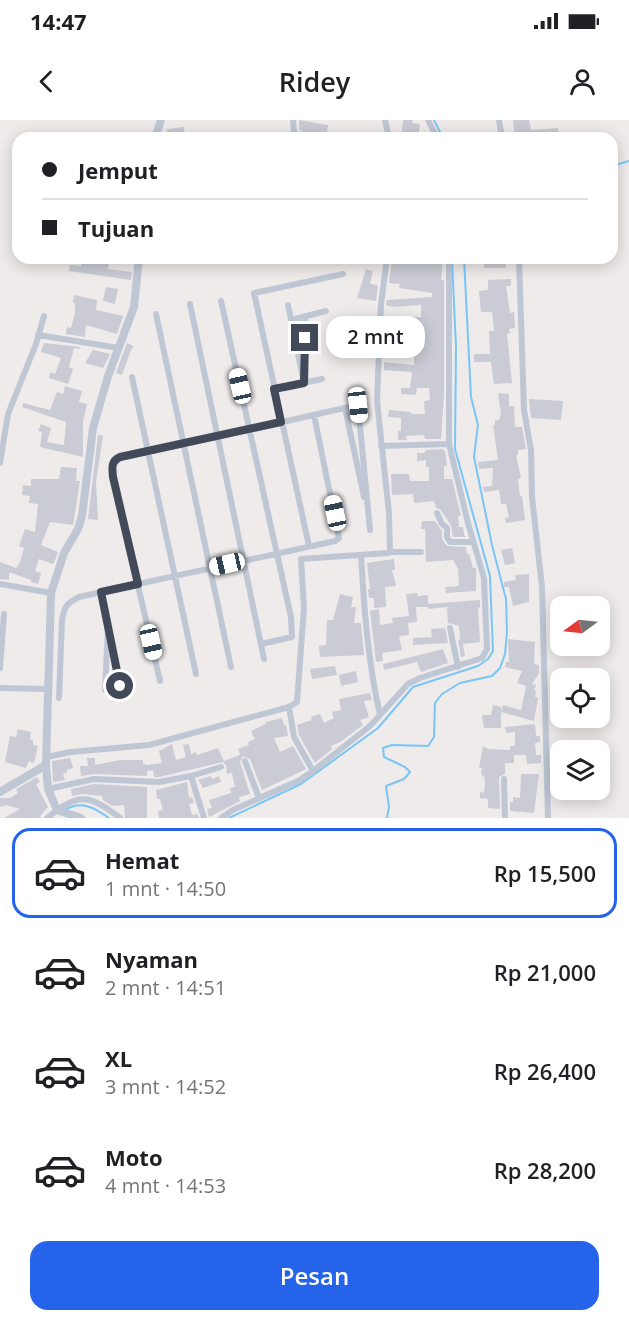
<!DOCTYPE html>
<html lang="id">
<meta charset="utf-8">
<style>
:root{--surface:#fff;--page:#f2f2f2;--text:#202124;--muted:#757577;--line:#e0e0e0;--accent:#2563eb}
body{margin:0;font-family:"Open Sans",sans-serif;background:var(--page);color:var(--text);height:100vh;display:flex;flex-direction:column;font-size:22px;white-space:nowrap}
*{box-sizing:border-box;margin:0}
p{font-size:20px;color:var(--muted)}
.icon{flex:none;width:33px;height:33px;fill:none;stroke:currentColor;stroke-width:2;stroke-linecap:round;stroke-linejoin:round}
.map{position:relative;height:698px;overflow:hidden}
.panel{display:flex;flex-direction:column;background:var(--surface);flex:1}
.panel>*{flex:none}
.guide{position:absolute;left:12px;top:12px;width:606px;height:132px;border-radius:18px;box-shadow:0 3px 15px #0003;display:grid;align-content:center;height:132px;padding:0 30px;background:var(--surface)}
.needle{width:39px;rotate:255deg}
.buttons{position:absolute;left:550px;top:476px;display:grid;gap:12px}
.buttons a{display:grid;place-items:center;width:60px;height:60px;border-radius:12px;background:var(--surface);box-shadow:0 3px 15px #0003;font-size:30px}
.end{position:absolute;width:27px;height:27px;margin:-14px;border:8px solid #424a5a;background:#fff;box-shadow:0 0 0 3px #fff}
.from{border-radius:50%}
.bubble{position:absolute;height:42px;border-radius:18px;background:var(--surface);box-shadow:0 3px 15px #0003;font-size:20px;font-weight:600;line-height:42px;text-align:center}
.car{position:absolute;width:18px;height:36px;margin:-18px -9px;border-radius:8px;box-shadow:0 0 4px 2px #0007;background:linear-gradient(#fff 24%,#345 0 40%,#fff 0 76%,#345 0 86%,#fff 0)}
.guide b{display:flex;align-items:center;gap:21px;height:57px;font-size:22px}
.guide b+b{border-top:2px solid var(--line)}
.guide i{width:15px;height:15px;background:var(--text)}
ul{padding:10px 0 0;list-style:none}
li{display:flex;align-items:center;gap:18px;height:90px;margin:0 12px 9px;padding:0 18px;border:3px solid transparent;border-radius:18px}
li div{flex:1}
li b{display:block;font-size:22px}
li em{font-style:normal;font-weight:600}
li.current{border-color:var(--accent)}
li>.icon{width:54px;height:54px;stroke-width:1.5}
.action{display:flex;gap:12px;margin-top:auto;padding:12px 30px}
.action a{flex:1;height:69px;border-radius:18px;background:var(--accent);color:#fff;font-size:24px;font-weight:600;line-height:69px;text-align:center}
.status{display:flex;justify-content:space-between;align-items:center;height:42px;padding:0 30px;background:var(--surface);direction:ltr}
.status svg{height:16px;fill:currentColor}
header{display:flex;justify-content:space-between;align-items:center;height:78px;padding:0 30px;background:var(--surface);font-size:27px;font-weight:600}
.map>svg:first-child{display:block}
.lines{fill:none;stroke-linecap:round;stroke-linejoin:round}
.stream{stroke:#79c6f6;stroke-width:2}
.building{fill:#cacbd4}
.minor{stroke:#bfc7d5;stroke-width:6}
.tertiary{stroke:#bfc7d5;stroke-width:8}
.route{stroke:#424a5a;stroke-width:8}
</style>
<div class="status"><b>14:47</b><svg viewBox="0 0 49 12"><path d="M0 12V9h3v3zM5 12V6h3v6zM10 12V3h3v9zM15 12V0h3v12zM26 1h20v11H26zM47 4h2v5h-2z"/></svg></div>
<header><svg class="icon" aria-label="back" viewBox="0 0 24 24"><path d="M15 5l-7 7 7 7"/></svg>Ridey<svg class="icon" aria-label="person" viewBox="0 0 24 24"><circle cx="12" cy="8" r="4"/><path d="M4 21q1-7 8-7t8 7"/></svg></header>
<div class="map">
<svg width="629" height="698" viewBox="0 0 629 698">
<rect width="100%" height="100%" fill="#eeebea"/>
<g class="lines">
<!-- stream -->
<path class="stream" d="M434,0L443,18
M612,46L629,41
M64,691C80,679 95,688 109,698
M229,698L301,664L378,608L413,567L478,546L488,539L493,531L490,456L455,329L456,227L452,140
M387,698L389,687L386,666L404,659L410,652L405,647L384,637L383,628L392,625L428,626L434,617L435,583L442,574L460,563L492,556L500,548L505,534L507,512L506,479L492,425L474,337L478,305L471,277L464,138"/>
</g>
<!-- building -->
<path class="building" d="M299,0L328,5L327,13H303L299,9Z
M403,0H413L412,3L420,4L418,18H401Z
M513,0H529L531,10L558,8L559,18H515Z
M184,7L185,18H168L167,9Z
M82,138H110L108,149L132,152L131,160L69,151L70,145L81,146Z
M392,138H443L441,160H444V274L441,319H425L424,315L406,316L407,320H398V311H401V298L388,297L389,290L411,292V294H425L424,281L430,280L429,268H417L416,275L401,274V268H410L412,252L384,250V242L414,245V231L405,230L407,216L392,218L393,201L412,203L414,197H421V185L393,187L386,185L387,180L432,177V173L399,168L400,164L389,163Z
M484,138H506V148H484Z
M366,149L373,151L370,164L378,165L376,181L357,178Z
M511,159V166H506L510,193L514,192L515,208L509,209L510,213L507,214L512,263L494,264L491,242H474V234H490L489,211H494L492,192H481L479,171L488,170V160Z
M106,167L118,169L115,184L103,181Z
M74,175L97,180L96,190L123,196L117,214L86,205L85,217L66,214L67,207L71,208L75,193V183H73Z
M44,223L80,227L79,229L74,228L69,247L73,249L68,264L49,258L51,252L55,254L61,238L41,232Z
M127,223L134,226L131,230L122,255L116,253Z
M93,230L110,234L103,248L85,243Z
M65,266L82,271L79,282L87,284L83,302V337L40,327L42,312L38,311L41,304L51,308L47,322L64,325L66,302L22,287L23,283L50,290L57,272L63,274Z
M498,273L509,274V286H514L515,307H522L526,329L518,330V335H516L521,358L518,359L520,376H522L525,400L506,403L505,398L509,397L506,384H501L499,370L484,372L483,367L492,366L493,348L479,349L478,342L498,340L493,305H495V300H499L501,294Z
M529,279L563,281L561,300L531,298Z
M98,315L103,316L96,362L98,400L88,399Z
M442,329L445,331L447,346H444V359H452L461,396H458L459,407H463L464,415L466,417H453L451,405L440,389L436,388L434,381L414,383L413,374L392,375L391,354H409L410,361H429V347H426V340L417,341V333H424L426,330Z
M61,347L77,348L76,361H80L73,405L50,402L41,425L58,432L56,438L53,444L39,439L35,451L41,453L38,464L31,462V460L12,453H9V460L0,459V442L16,448L20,442L24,428L19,426L25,409L35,412L38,384L29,383L30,376L22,375L23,365L31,366V359H59Z
M422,401H435L442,411V419L447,426L466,427L467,434H469L473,448H476V471L446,473L445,467L459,466L458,449L453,440L426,442L425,409H421Z
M512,428L515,443L505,445L501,430Z
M394,439L395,450H392L396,466L385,467L386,487L374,488V478H369L368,469H370L367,443Z
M529,454V482L513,486L509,467H504V462L516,460L515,455Z
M417,473L418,476L428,475V484L480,480V487L478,488L480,522L463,524L465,536L461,537L458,520H460L459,506L448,503L447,487L428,489V487H416L417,502L408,503L409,515L399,516L402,530L382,533L383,541L376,542L370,491L379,489L380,505L393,503L392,498L409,496L406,474Z
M340,474L353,477L351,487H356L354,503H361L364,535L320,537L319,526L326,525L327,500H333Z
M445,508L448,523L413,525V518L432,517L431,509Z
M508,519L535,522L534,544L539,545V553L532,564L536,565L534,571H536L535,577L538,578L534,601L501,592V608H484L482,595H491L493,585L501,587V591L503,585L521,590L526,566L517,563L522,551L505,547L506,542H509Z
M443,529L448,543L421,552L417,542L384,550L383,544Z
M335,546L337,555L312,559L310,549Z
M356,551L358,562L341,566L339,555Z
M370,573L372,580L364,581L369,597L360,600L363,605L340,622L331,626L332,629L315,643L299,615L297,605L312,600L311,597L320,594L324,603L334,598L332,592L341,590L339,579Z
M282,598L284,605H286L288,616L274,618L280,632L293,626L306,649L262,670L250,639L243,636L240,642L250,674L239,677L240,681L209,697L207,689L212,688L209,680L231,673L230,668L235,667L232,653L227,654L226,645L223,642L159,657H154L153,650L147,651V656L94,654L81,656L80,646H88L87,638H95V645L120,640H143V644L147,645L162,643L159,631L172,624L176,640L186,637L183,625L189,624L191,634L196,632L197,635L218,628L224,641L240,635L238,629L249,625L248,622L255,619L251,611L266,604L265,602Z
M535,604L536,616H540V622L535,623L536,635H541V643L527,644L526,635H514V643H505V654L499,657L500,689L488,688V679L480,678V672L484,673L485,661L484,656L481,655L482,648H479L483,626L488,629L510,630V626H515V612L506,613L505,607Z
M18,609L31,612L30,620H33V625L38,626L34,643L29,641L26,648L5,642L10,616L16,617Z
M70,638L73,648L67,650V653L63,654L65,660L53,662L52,641Z
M521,654H539L534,693L510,691V682H513V677L520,678Z
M211,656L212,659L219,656L221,662L203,668L198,660Z
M37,657L40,662L36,664L48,687L40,696L41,698H4L20,689L6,685L0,687V678H10L18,673L16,669Z
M187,662L189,678L192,677L194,683L189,684L192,695L197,694L199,698H159L158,691L163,690L160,679H157L156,670Z
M94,664L147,667V698H125L124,685L112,686L103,680L102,676L83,674L72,676L71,669Z"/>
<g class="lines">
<!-- minor -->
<path class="minor" d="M293,0L294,12L301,18
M385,0L389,18
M428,0L437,18
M499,0L502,18
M519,138L524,290L531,330L532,377L542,467L548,698
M221,181L291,497L292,517L261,524
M190,184L264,539
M288,185L304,263
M156,194L231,547
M291,200L326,191
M38,215L119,228
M305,252V196
M132,257L196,554
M274,269L322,259
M345,288L364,377
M381,326L449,324
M0,343L8,294L36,224L44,196
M437,393L442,404L447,408V417L450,422H473
M309,426L254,173L343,154
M390,432H421
M361,435C364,489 368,542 380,595
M0,464L51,473
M101,472L120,566L105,570L108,507
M450,508L458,547
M0,548L4,494
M160,561L113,357L112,345L117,339L358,285L370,410
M0,568L46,569
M59,578L62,500C64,487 67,483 79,477L335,421L339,418L314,295
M289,587L294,617L313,651
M46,637L71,632L149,625L289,587L297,582L304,488L301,439L388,433L390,430L389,393L377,281L381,184L387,138
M245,641L259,678
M191,656L204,698
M504,659L505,698
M48,669L94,659L159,662L191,656L221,647
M47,698C79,673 87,673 120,698
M221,698L233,690L300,660L313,651L370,606L408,564L420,558L482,538L487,529L484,458L468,403L449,324V138"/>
<!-- tertiary -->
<path class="tertiary" d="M155,18L161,0
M0,672L46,645
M81,698L57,690L48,669L46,645L51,473L64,433L78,409L82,396L93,308L108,256L134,187L139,138"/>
</g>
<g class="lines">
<!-- route -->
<path class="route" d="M120,566L101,472L138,464L113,357C112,348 111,341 120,337L281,302L274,269L304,263L305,218"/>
</g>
</svg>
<div class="buttons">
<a><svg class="needle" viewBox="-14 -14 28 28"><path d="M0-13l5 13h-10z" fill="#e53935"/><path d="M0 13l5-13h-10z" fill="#757577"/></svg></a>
<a><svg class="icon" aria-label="locate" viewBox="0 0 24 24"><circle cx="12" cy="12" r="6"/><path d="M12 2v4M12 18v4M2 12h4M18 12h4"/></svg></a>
<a><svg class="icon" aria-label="layers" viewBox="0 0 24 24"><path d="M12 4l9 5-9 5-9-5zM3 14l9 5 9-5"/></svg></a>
</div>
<i class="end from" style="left:120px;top:566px"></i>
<i class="end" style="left:305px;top:218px"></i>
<div class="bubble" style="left:326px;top:196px;width:99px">2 mnt</div>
<i class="car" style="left:240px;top:266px;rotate:347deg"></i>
<i class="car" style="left:358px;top:285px;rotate:174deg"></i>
<i class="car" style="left:335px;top:393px;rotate:348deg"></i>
<i class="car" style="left:227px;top:444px;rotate:257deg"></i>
<i class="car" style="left:151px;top:522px;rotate:167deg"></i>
<div class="guide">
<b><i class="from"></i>Jemput</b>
<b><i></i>Tujuan</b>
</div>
</div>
<section class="panel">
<ul>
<li class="current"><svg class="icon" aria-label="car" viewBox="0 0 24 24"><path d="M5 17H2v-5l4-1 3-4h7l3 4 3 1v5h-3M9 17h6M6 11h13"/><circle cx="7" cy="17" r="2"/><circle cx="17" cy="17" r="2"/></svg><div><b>Hemat</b><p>1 mnt · 14:50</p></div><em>Rp 15,500</em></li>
<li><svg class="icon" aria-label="car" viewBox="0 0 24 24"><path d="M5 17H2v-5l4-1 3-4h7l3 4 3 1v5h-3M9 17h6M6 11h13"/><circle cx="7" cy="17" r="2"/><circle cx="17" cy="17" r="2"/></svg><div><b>Nyaman</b><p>2 mnt · 14:51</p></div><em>Rp 21,000</em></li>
<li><svg class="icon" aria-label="car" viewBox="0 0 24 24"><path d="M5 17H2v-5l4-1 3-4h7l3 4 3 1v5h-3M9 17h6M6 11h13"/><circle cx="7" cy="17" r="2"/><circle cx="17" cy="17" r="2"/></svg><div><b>XL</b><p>3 mnt · 14:52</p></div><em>Rp 26,400</em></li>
<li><svg class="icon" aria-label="car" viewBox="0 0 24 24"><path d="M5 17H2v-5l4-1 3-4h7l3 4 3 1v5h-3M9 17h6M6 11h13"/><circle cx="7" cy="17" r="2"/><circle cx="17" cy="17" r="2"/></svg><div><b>Moto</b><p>4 mnt · 14:53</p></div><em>Rp 28,200</em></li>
</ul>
<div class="action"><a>Pesan</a></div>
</section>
